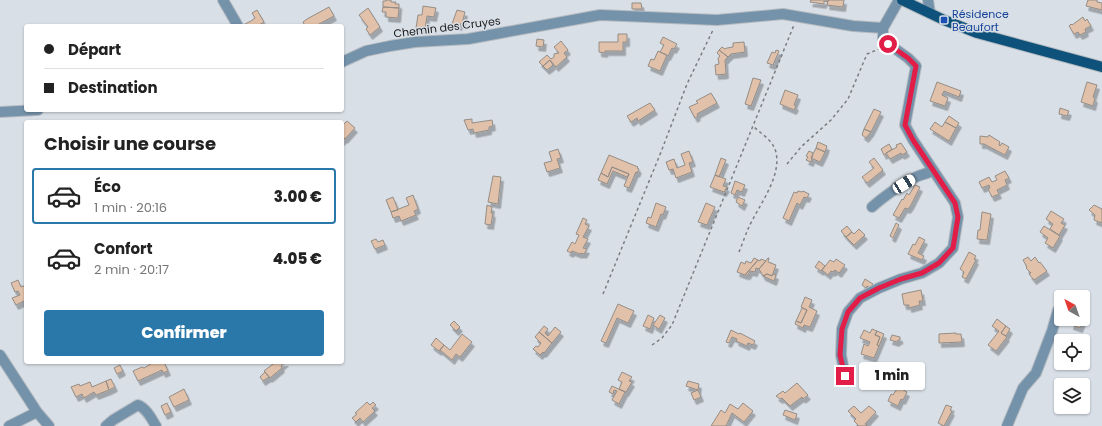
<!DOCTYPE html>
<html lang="fr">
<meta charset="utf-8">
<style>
:root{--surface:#fff;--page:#f6f6f6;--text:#222;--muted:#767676;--line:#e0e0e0;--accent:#2a78aa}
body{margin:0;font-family:Poppins,sans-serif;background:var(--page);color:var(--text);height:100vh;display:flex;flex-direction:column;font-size:15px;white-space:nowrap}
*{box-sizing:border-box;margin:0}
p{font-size:13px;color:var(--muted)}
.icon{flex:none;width:22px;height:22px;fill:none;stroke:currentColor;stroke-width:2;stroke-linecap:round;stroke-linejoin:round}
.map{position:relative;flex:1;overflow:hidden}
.details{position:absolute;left:24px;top:120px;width:320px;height:244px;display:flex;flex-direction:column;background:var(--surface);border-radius:4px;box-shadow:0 1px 3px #0004}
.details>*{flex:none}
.guide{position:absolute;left:24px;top:24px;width:320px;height:88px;border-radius:4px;box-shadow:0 1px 3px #0004;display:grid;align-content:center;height:88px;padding:0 20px;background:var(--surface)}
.needle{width:26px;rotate:320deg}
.tools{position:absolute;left:1054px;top:290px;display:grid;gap:8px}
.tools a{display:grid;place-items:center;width:36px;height:36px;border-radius:4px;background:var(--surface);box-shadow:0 1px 3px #0004;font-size:20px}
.end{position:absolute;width:18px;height:18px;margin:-9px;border:5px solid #e11d48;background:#fff;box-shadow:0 0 0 2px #fff}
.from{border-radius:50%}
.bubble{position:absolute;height:28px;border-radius:4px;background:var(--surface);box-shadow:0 1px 3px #0004;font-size:13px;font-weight:800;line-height:28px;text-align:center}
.car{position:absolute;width:12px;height:24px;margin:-12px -6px;border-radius:5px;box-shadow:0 0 3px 1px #0007;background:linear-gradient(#fff 24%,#345 0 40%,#fff 0 76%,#345 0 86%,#fff 0)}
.guide b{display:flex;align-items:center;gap:14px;height:38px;font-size:15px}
.guide b+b{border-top:1px solid var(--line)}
.guide i{width:10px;height:10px;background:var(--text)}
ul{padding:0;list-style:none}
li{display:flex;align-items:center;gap:12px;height:56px;margin:0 8px 6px;padding:0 12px;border:2px solid transparent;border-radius:4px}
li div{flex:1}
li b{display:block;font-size:15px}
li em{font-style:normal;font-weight:800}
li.on{border-color:var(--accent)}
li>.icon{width:36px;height:36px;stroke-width:1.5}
h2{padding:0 20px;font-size:18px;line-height:48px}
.action{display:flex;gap:8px;margin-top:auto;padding:8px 20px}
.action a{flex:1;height:46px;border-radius:4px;background:var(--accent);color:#fff;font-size:16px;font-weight:800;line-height:46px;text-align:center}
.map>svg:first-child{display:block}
.building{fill:#e1c1a9;stroke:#948d87;filter:url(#shadow)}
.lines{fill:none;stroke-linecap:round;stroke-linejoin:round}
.minor-casing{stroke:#b5bbc1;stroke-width:12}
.major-casing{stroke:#b5bbc1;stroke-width:12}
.path{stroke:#7a7e83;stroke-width:1.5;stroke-dasharray:3 3;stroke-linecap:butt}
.minor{stroke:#7492aa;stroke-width:10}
.major{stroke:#0e527b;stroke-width:10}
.route{stroke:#e11d48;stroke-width:5}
.transit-dot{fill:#1a4fb4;stroke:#d8dfe6;stroke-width:1.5}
.labels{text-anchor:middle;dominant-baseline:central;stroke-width:3;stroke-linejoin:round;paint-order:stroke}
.transit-label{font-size:11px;fill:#164399;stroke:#d8dfe6;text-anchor:start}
.street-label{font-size:11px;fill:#17191b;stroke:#d8dfe6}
</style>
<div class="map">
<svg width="1102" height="426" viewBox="0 0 1102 426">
<defs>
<filter id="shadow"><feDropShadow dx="2.5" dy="4.5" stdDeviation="0" flood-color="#0004"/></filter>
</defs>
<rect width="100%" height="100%" fill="#d8dfe6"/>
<!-- building -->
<path class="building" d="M386,0H391V2H396L395,4H399V8L383,7V1H386Z
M811,0H828V2L824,1V4L810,2Z
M828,0H844L843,7L827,5Z
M1088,0H1097V2L1102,3V10L1086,6Z
M632,3H641L642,9H632Z
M423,6L436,8L434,17L427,16L425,29L416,28L418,15H422Z
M329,7L334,16L319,24L320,25L318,26H305L303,22L307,19Z
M383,7L399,8L398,18L386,17V12H382Z
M368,8L380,27L370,35L366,29L368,27L359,15Z
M257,10L264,22L259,25L260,26H241L240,20L243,25L251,21L255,18L252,13Z
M457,10L465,12L462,24H460L459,26L452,24Z
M1083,17L1085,21L1087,19L1091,26L1085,29L1086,32L1080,35L1078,32L1074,34L1069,26L1071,24L1072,25Z
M618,34H627V42H623V51H605V53L599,52V42H618Z
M663,37L677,44L674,49L672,48L668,56L660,52L664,45L660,43Z
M537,39L544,40L543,47L536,46Z
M561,41L568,50L564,53L567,57L556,67L550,60L543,66L539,62L547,55L551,59L554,57V54L559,53L554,47Z
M744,42L745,52L731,54L728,57L719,50L722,47L725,49L727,48L733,47V43Z
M719,50L728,57L725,60L726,74L716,75L715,65L719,64L718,58L720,56L717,53Z
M776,50L779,51L773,65L767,63L772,52L775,53Z
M658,51L667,55L660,71L648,66L651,59L654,60Z
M550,60L553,65L547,70L543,66Z
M753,78L761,80L751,106L745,104Z
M937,82L961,91L959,97L944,91L942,95L948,98L945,106L930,101Z
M1087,82L1097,85L1093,97L1095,98L1093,106L1081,102Z
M785,90L798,95L794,105L796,106L794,110L780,104Z
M711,93L717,103L697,114L698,116L695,118L689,107L698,103L696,101Z
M650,103L655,110L638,121L637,118L631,122L627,116Z
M1060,108L1069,111L1067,116L1059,114Z
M874,109L881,112L871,132L864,129Z
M949,116L959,123L956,128L945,122Z
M472,119V123L492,120L493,126L489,127V130L474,133L473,129L468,130L464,120Z
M347,121L355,128L345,139L344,138L342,141V126Z
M935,122L942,127L945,122L956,128L949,141L930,129Z
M864,129L871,132L866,138L862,135Z
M989,135L1000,142L999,145L1000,146L1002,143L1009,147L1005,155L984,144H980V136L988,137Z
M818,142L827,146L825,152L816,148Z
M901,143L907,152L902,155L901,153L890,159L886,153L897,147L896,145Z
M889,144L892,149L884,155L881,149Z
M816,148L825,152L820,162L811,158Z
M558,149L561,158L557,159L560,168L547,172L544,163L552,161L549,152Z
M689,151L693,162L689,163L692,172L676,178L673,169L669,170L666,162L674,159L677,168L685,165L681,154Z
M809,151L813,153L811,162L806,160L808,157L806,156Z
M609,155L638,167L637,168L639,169L637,173L636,172L629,188L624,186L629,174L612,167L608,177L601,173Z
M721,158L726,160L719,177L715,175Z
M874,158L883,170L867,183L862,177L874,168L869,162Z
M612,167L629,174L627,177L613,171L607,184L598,180L601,173L608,177Z
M1005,171L1009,178L1005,180L1007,185L997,190L999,194L992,197L988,189L990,188L989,185L982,188L979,182L989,177L992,182L997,180L995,176Z
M715,175L726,179L723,186L727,187L724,192L710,187Z
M493,176L501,177L498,204L488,202Z
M735,181L745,185L742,192L737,190L735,195L731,193Z
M915,185L920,187L911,205L908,209L905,208L899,218L893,215L902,199L903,200L907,193L909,195Z
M798,191L802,192L803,191L809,194L807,198L804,197L800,205L797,203L789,221L783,218L794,192L797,193Z
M413,195L418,209L414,211L416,215L401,221L399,216L393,218L391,212L409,205L406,198Z
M393,197L398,210L391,212L386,200Z
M738,197L745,200L742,206L736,202Z
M656,203L666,207L663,215L661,214L656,227L646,223L648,217L651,218Z
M706,203L715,207L707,225L698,222Z
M487,205L492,207L491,213H493L491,225L485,224Z
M1094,205L1102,209V223L1094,220L1095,215L1089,210Z
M1051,211L1064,219L1061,223L1065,225L1059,235L1050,229L1053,224L1046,219Z
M982,212L991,214L987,240L977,239L978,230H980Z
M583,218L587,220L585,224L589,226L583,237L588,239L583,248L587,249L584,254L581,253L580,254L572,251L571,253L567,251L572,242L575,244L579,235L576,234Z
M896,223L899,225L893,238L890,236Z
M847,226L852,232L846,237L841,231Z
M1044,226L1060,236L1053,248L1045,243L1048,238L1040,232Z
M859,229L865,235L854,245L846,237L852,232L854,234Z
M919,237L925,240L918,253L924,256L922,260L908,254L913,244L915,245Z
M376,239L378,242L383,240L385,245L375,249L371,241Z
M969,252L976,256L974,259L976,260L966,279L962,277L964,272L960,269Z
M1028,257L1031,261L1035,257L1039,263L1040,262L1047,271L1034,280L1029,274L1031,273L1026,268L1027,267L1023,260Z
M754,258L758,260L745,275L737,272L741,262L745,264L746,261L751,263Z
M768,258H769L768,262L776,265L772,276L767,274L763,276L759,269Z
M761,259L766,261L759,269L756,268L755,272L750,271L748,275H745L758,260L760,261Z
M836,259L845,265L839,273L835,270L833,272L831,271L828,275L822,270L830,260L834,262Z
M819,261L825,266L821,271L815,267Z
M767,274L772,276L773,274L776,275L774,281L763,276Z
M865,279L873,284L870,288L867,286L866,288L862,285Z
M18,280L21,287L26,285V300L16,305L12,298L20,295L18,291L15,292L11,283Z
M921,290L923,301H919L920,305L909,308V305H904L902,294Z
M805,297L812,300L809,307L817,311L810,327L804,325L803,328L795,324L796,321L801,323L807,310L801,307Z
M618,304L634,311L628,323L617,318L606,343L601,341Z
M802,308L807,310L801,323L796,321Z
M648,315L654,318L650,329L643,326Z
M660,315L665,318L659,329L653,325Z
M1083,318H1084L1080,328L1071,325L1073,319H1083Z
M997,319L1006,326L1001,333L1007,337L996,351L988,345L999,331L992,326Z
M454,321L460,327L456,331L450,325Z
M544,326L548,329L545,333L548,336L555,327L561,332L552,343L539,332Z
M1006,326L1010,329L1006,336L1001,333Z
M872,329L877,331L875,335L880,337L877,345L879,346L874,358L861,354L864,344L868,346L870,342L860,338L864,330L870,333Z
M731,330L739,334L740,333L755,341L753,345L748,343L747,346L736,341L737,339L732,337L729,343L726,342Z
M877,331L884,334L879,346L877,345L880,337L875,335Z
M539,332L552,343L544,353L543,352L540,355L533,349L536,346L538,347L541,343L535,337Z
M956,333V334H961L962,342L939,343V334Z
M462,334L472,342L460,357L456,354L452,360L440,350L444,345L450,350Z
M892,335L900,337V340H898L897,342L890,340Z
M436,338L444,345L439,351L431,345Z
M154,362H164L168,371L163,373L162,370L138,381L133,371L142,367L144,368Z
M271,362H286L281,366L282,368L270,378L264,371L273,364Z
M120,365L123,371L117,374L114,368Z
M265,372L269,377L263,381L260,377Z
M622,372L632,377L629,381L632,382L626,392L619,389L622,382L618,380Z
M111,379L115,387L109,390L106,381Z
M106,381L109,390L96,395L94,392L84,398L82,394L76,397L71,387L79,384L80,386L90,382L92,387Z
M688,381L699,384L698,390L686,386Z
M797,383L808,395L803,399L802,397L790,406L782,398L780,399L776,396L783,391L785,393Z
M612,386L625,392L619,404L612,400L617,391L614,390L613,394L609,392Z
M898,387L907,392L903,400L901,399L898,406L888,401L891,394L893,395Z
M184,389L189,400L174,407L169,397Z
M698,390L701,397L694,400L691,393Z
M367,402L370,405L373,402L376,405L372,408L375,411L363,422L360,418L356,422L352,418L357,414L355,413Z
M167,403L171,412L165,415L161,406Z
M743,403L753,411L744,422L732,413L726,426H711L721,410L725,413L730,404L738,409Z
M946,405L952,407L950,410L952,411L944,426L938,423Z
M854,406L861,413L869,406L876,412L865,424L867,425L866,426H859L854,421L856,419L848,411Z
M785,410L797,414L795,420L783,415Z"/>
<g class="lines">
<defs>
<path id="minor" d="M223,0L238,26
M928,0L930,13
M342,62L366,51L390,46L415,42L468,39L600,15L717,20L783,14L853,26L883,28L899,0
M0,112L38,110
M872,207C882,198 904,182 916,177C922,174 928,174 933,170
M0,355L37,412L49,426
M845,376L841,355L842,329L848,312L860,298L879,288L901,279L922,273L939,263L953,248L958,217L955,203L913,140L905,125L916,66L908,58L883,40V28
M9,426L37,412
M106,426L113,420L138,405C147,409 151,418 156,426
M1007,426L1023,388L1036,373L1052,331L1058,310"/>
<path id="major" d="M902,0L944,20L977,33L1102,67"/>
</defs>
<!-- minor casing -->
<use href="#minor" class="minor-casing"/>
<!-- major casing -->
<use href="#major" class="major-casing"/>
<!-- path -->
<path class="path" d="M787,164L801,147L831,120L848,99L867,54L879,49
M739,252C742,245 745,236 748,229C758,206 784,175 775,149C771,139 760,133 753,126
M603,294L661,152L687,84L713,30
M652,345L662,338L672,325L794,25"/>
<!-- minor -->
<use href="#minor" class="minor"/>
<!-- major -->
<use href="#major" class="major"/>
</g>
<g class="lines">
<!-- route -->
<path class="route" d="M845,376L840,355L842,329L848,312L860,298L879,288L901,279L922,273L939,263L953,248L958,217L955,203L913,140L905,125L916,66L908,58L888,44"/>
</g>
<!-- markers -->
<rect class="transit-dot" x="940" y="16" width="8" height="8" rx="2"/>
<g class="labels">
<!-- transit labels -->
<g class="transit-label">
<text x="952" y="14">Résidence<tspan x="952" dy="13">Beaufort</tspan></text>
</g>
<!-- street labels -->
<g class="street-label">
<text transform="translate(447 27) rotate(-7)">Chemin des Cruyes</text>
</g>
</g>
</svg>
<div class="tools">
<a><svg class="needle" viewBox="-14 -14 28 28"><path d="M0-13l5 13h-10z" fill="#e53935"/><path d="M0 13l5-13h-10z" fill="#767676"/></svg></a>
<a><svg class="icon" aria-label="locate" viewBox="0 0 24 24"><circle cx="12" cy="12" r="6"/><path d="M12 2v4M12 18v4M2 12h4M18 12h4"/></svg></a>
<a><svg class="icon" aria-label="layers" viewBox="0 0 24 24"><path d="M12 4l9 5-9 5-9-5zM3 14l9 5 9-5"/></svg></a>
</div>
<i class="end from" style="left:888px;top:44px"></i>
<i class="end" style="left:845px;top:376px"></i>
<div class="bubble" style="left:859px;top:362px;width:66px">1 min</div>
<i class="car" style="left:904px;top:184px;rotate:58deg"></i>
<div class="guide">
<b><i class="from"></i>Départ</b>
<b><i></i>Destination</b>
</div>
<section class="details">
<h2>Choisir une course</h2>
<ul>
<li class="on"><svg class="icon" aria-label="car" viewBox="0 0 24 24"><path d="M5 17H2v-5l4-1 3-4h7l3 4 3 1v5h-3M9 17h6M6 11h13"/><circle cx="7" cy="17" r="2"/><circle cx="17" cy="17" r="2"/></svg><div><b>Éco</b><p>1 min · 20:16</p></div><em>3.00 €</em></li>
<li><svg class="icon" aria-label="car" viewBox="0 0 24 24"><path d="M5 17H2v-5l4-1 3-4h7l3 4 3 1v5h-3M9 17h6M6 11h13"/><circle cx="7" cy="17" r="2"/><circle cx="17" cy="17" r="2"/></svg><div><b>Confort</b><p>2 min · 20:17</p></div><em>4.05 €</em></li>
</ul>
<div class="action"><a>Confirmer</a></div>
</section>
</div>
